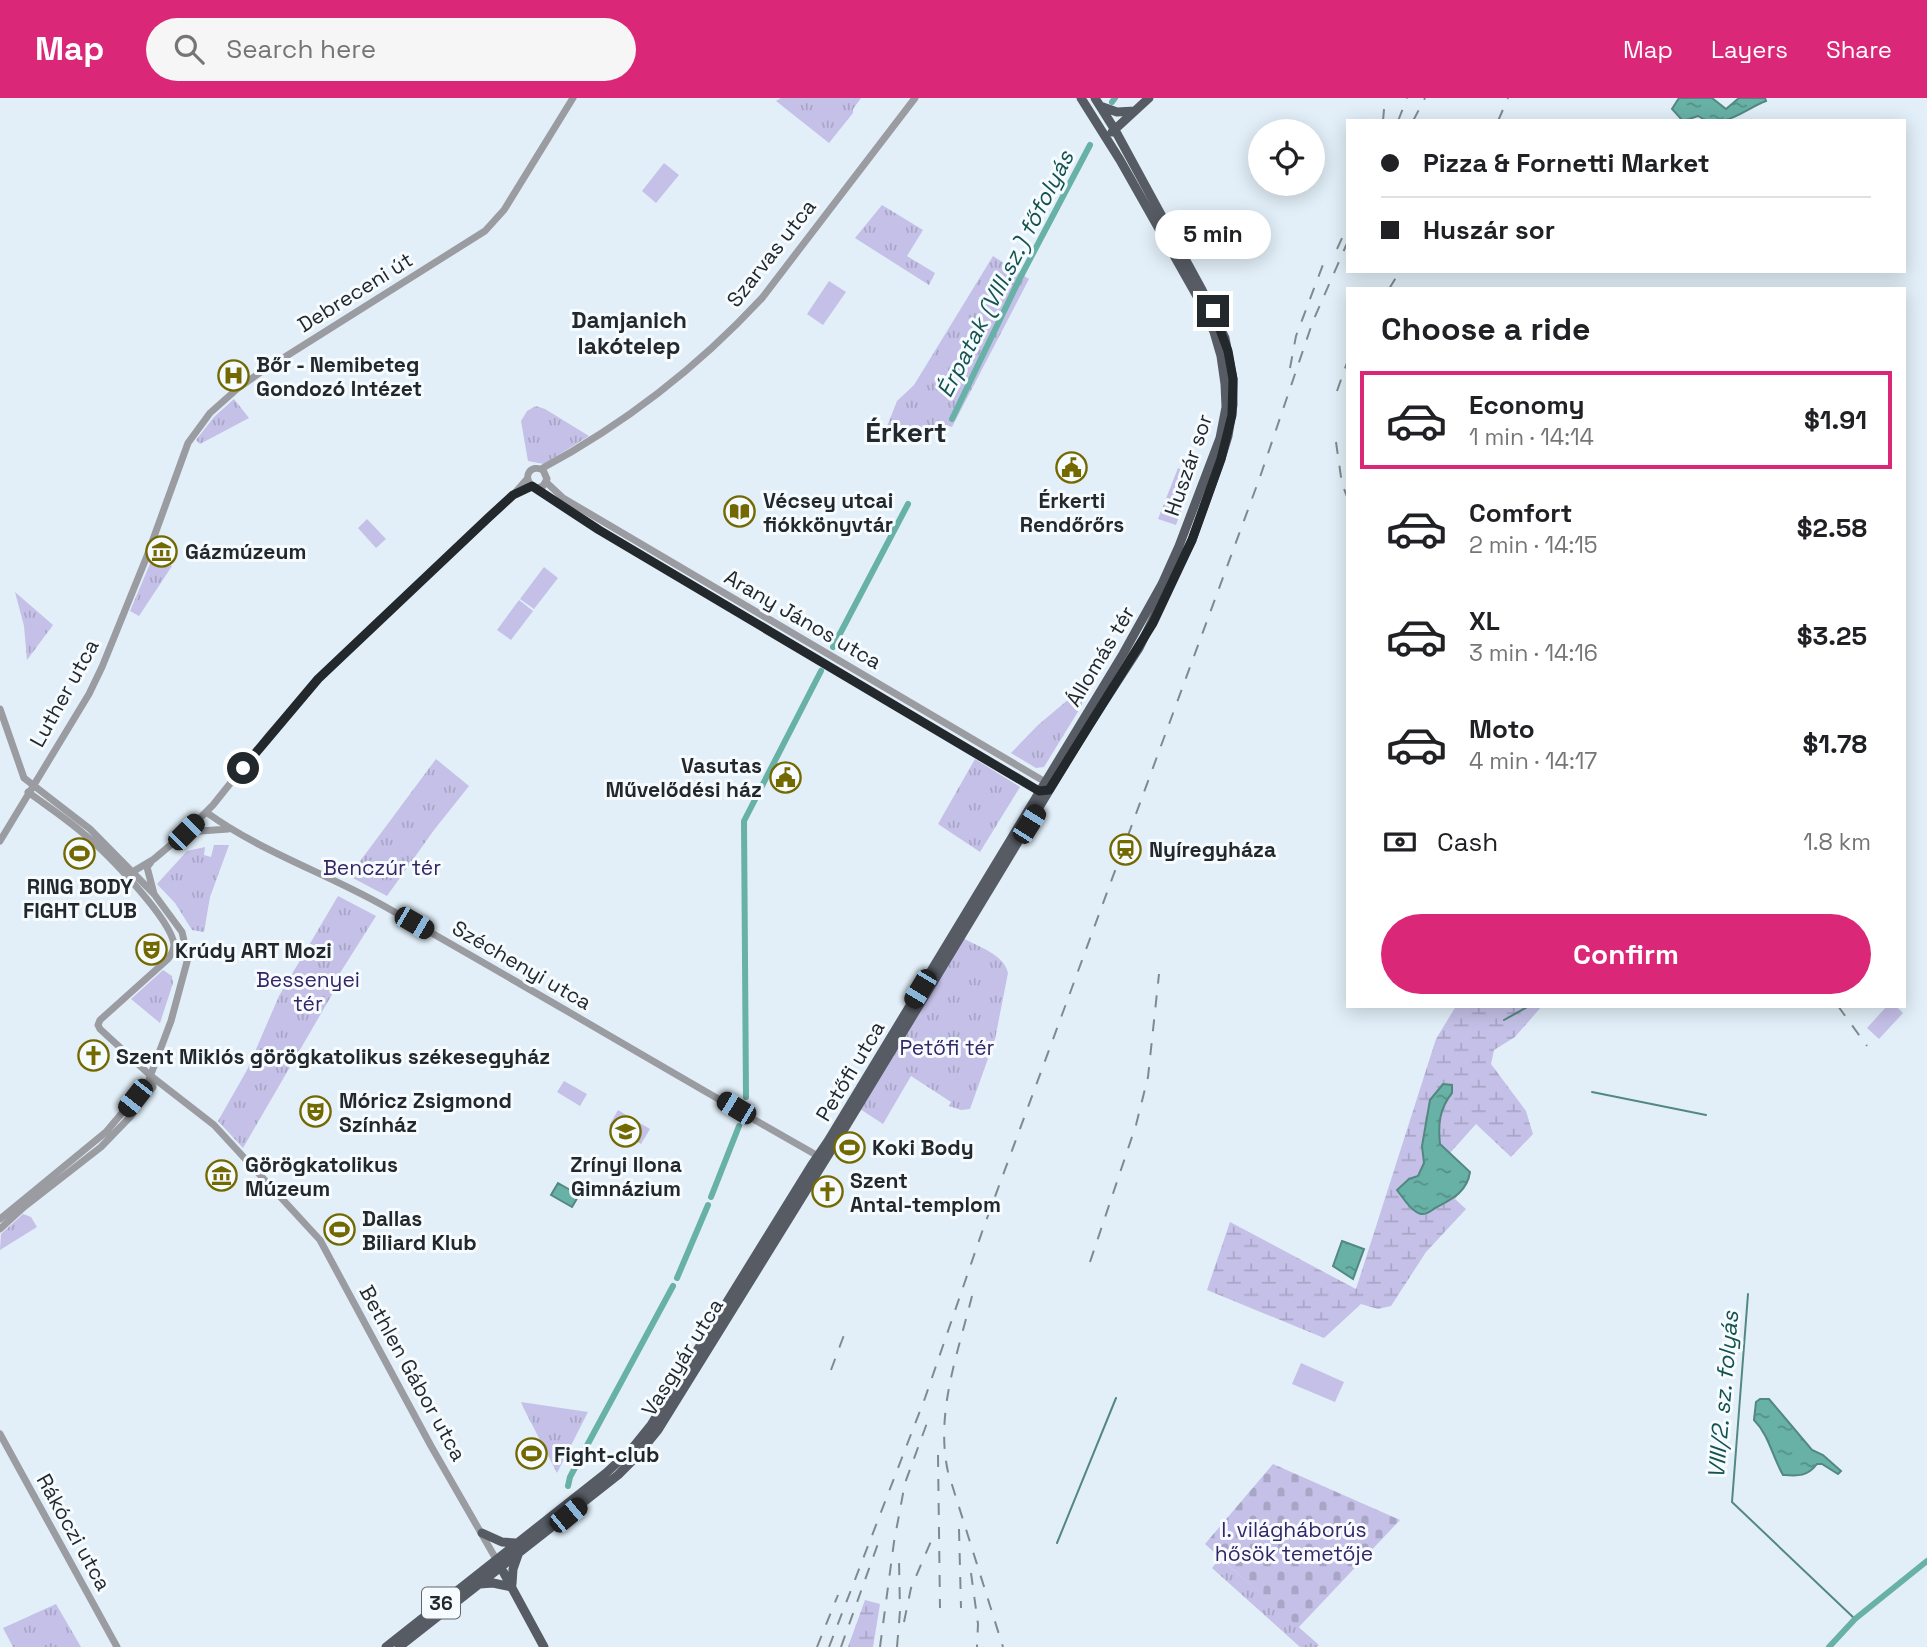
<!DOCTYPE html>
<meta charset="utf-8">
<style>
:root{--surface:#fff;--page:#f6f6f6;--text:#202124;--muted:#757577;--line:#e0e0e0;--accent:#db2777}
body{margin:0;font-family:"Space Grotesk",sans-serif;background:var(--page);color:var(--text);height:100vh;display:flex;flex-direction:column;font-size:26px;white-space:nowrap}
*{box-sizing:border-box;margin:0}
p{font-size:23px;color:var(--muted)}
.icon{flex:none;width:38px;height:38px;fill:none;stroke:currentColor;stroke-width:2;stroke-linecap:round;stroke-linejoin:round}
.map{position:relative;flex:1;overflow:hidden}
.details{position:absolute;left:1346px;top:189px;width:560px;height:721px;display:flex;flex-direction:column;background:var(--surface);border-radius:0px;box-shadow:0 4px 18px #0003}
.details>*{flex:none}
.top-card{position:absolute;left:1346px;top:21px;width:560px;height:154px;border-radius:0px;box-shadow:0 4px 18px #0003;display:grid;align-content:center;height:154px;padding:0 35px;background:var(--surface)}
.buttons{position:absolute;left:1248px;top:21px;display:grid;gap:14px}
.buttons a{display:grid;place-items:center;width:77px;height:77px;border-radius:50%;background:var(--surface);box-shadow:0 4px 18px #0003;font-size:35px}
.end{position:absolute;width:32px;height:32px;margin:-16px;border:9px solid #23282c;background:#fff;box-shadow:0 0 0 4px #fff}
.from{border-radius:50%}
.bubble{position:absolute;height:49px;border-radius:24px;background:var(--surface);box-shadow:0 4px 18px #0003;font-size:23px;font-weight:700;line-height:49px;text-align:center}
.car{position:absolute;width:21px;height:42px;margin:-21px -10px;border-radius:9px;box-shadow:0 0 5px 2px #0007;background:linear-gradient(#222 24%,#8ab4d8 0 40%,#222 0 76%,#8ab4d8 0 86%,#222 0)}
.top-card b{display:flex;align-items:center;gap:24px;height:66px;font-size:26px}
.top-card b+b{border-top:2px solid var(--line)}
.top-card i{width:18px;height:18px;background:var(--text)}
ul{padding:0;list-style:none}
li{display:flex;align-items:center;gap:21px;height:98px;margin:0 14px 10px;padding:0 21px;border:4px solid transparent;border-radius:0px}
li div{flex:1}
li b{display:block;font-size:26px}
li em{font-style:normal;font-weight:700}
li.on{border-color:var(--accent)}
li>.icon{width:63px;height:63px;stroke-width:1.5}
h2{padding:0 35px;font-size:32px;line-height:84px}
.pay{display:flex;align-items:center;gap:18px;height:77px;padding:0 35px;font-size:26px}
.pay p{margin-inline-start:auto}
.primary-button{display:flex;gap:14px;margin-top:auto;padding:14px 35px}
.primary-button a{flex:1;height:80px;border-radius:42px;background:var(--accent);color:#fff;font-size:28px;font-weight:700;line-height:80px;text-align:center}
header{display:flex;align-items:center;gap:42px;box-sizing:border-box;height:98px;padding:0 35px;background:var(--accent);color:#fff}
header strong{font-size:33px}
nav{display:flex;gap:38px;margin-inline-start:auto;font-size:24px}
.search{width:490px;height:63px;background:var(--page);display:flex;align-items:center;gap:18px;box-sizing:border-box;padding:0 24px;border-radius:38px;color:var(--muted);font-size:26px}
.map>svg:first-child{display:block}
.green{fill:#c4c0e7}
.wetland{fill:url(#wetland-marsh)}
.cemetery{fill:url(#cemetery-stones)}
.park{fill:url(#park-tufts)}
.water{fill:url(#water-ripples);stroke:#538881;stroke-width:2}
.lines{fill:none;stroke-linecap:round;stroke-linejoin:round}
.stream{stroke:#538881;stroke-width:2}
.canal{stroke:#68b1a6;stroke-width:6}
.minor{stroke:#9a9ca2;stroke-width:7}
.major{stroke:#565b64;stroke-width:9}
.rail{stroke:#80898f;stroke-width:2;stroke-dasharray:12 12;stroke-linecap:butt}
.route{stroke:#23282c;stroke-width:9}
.labels{text-anchor:middle;dominant-baseline:central;stroke-width:6;stroke-linejoin:round;paint-order:stroke}
.shield{fill:#f6fbff;stroke:#62676b;stroke-width:2}
.shield-label{font-size:19px;font-weight:bold;fill:#23282c}
.street-label{font-size:21px;fill:#23282c;stroke:#f6fbff}
.poi-label{font-size:21px;font-weight:bold;fill:#23282c;stroke:#f6fbff;text-anchor:start}
.park-label{font-size:21px;fill:#342564;stroke:#f6fbff}
.water-label{font-size:23px;font-style:italic;fill:#14534c;stroke:#f6fbff}
.neighbourhood-label{font-size:23px;font-weight:bold;fill:#23282c;stroke:#f6fbff}
.district-label{font-size:28px;font-weight:bold;fill:#23282c;stroke:#f6fbff}
</style>
<header>
<strong>Map</strong>
<div class="search"><svg class="icon" aria-label="search" viewBox="0 0 24 24"><circle cx="10" cy="10" r="6"/><path d="M15 15l6 6"/></svg>Search here</div>
<nav><a>Map</a><a>Layers</a><a>Share</a></nav>
</header>
<div class="map">
<svg width="1927" height="1549" viewBox="0 0 1927 1549">
<defs>
<pattern id="wetland-marsh" width="20" height="14" patternUnits="userSpaceOnUse" patternTransform="scale(1.75)"><rect width="20" height="14" fill="#c4c0e7"/><path d="M1 5h8M5 5V1M11 12h8M15 12V8" fill="none" stroke="#a8a5c6"/></pattern>
<pattern id="cemetery-stones" width="16" height="16" patternUnits="userSpaceOnUse" patternTransform="scale(1.75)"><rect width="16" height="16" fill="#c4c0e7"/><path d="M2 7V4a2 2 0 0 1 4 0v3zM10 15v-3a2 2 0 0 1 4 0v3z" fill="#a8a5c6"/></pattern>
<pattern id="park-tufts" width="24" height="20" patternUnits="userSpaceOnUse" patternTransform="scale(1.75)"><rect width="24" height="20" fill="#c4c0e7"/><path d="M3 7l-1-3M5 7V3M7 7l1-3M15 17l-1-3M17 17v-4M19 17l1-3" fill="none" stroke="#a8a5c6"/></pattern>
<pattern id="water-ripples" width="26" height="14" patternUnits="userSpaceOnUse" patternTransform="scale(1.75)"><rect width="26" height="14" fill="#68b1a6"/><path d="M2 4q2-2 4 0t4 0M15 11q2-2 4 0t4 0" fill="none" stroke="#559087"/></pattern>
</defs>
<rect width="100%" height="100%" fill="#e2eff8"/>
<!-- green -->
<path class="green" d="M664,65L679,77L656,105L642,93Z
M829,183L846,194L823,227L807,216Z
M367,421L386,441L376,450L358,430Z
M544,469L558,480L534,511L520,501Z
M519,502L533,513L511,542L497,532Z
M1887,908H1896L1903,915L1879,941L1867,930Z
M564,983L587,996L580,1008L557,994Z
M618,1012L650,1031L641,1046L609,1028Z
M1301,1265L1344,1284L1335,1304L1292,1286Z"/>
<!-- wetland -->
<path class="wetland" d="M1456,908H1542L1515,939L1494,952L1491,966L1526,1013L1533,1036L1511,1059L1476,1026L1450,1055L1470,1074L1469,1082L1455,1101L1466,1111L1426,1154L1391,1208L1378,1211L1361,1206L1324,1240L1207,1192L1230,1124L1356,1191L1436,941Z
M865,1502L880,1506L873,1549H848Z"/>
<!-- cemetery -->
<path class="cemetery" d="M1273,1366L1400,1422L1298,1530L1205,1446Z"/>
<!-- park -->
<path class="park" d="M781,0H861L853,11V15L829,45L776,3Z
M882,107L923,132L907,158L935,175L929,187L855,140Z
M993,158L1029,181L952,329L936,324L926,344L911,341L890,330L886,331L897,303L914,287Z
M234,301L249,320L200,346L196,342L214,319Z
M536,308L545,311L589,338L544,366L528,363L521,323L527,313Z
M1178,370L1194,377L1176,427L1158,421Z
M152,461L172,468L139,518L130,513Z
M15,494L53,527L27,562L24,528Z
M1076,598L1082,601V607L1044,669L1036,670L1011,655L1038,627L1069,601Z
M436,661L469,688L434,732L387,798L349,778Z
M975,661L1020,689L980,754L938,726Z
M214,747H229L210,799L204,834L192,832L175,805L157,786L187,753L205,749L204,757L211,759Z
M338,798L376,818L340,875L337,888L243,1050L218,1023L247,972L279,898Z
M963,840C978,849 1004,856 1008,875L995,941L970,1011L961,1012L949,1008L951,1004L911,978L883,1026L860,1011Z
M163,872L172,878L173,885L160,925L131,901Z
M23,1116L31,1119L37,1129L0,1152L1,1136Z
M521,1304L588,1314L557,1375L524,1311Z
M1220,1460L1319,1547L1317,1549H1300L1212,1470Z
M56,1506L81,1549H13L3,1530Z"/>
<!-- water -->
<path class="water" d="M1679,0H1712L1726,11L1739,0H1765L1766,3C1744,11 1722,34 1698,18L1683,23L1672,11Z
M1443,986L1452,987V995C1439,1011 1438,1027 1440,1046L1470,1074C1467,1094 1452,1101 1437,1109C1431,1112 1428,1117 1421,1116C1412,1114 1403,1100 1397,1092L1409,1081L1418,1078L1424,1065L1422,1048L1430,1002Z
M558,1085L579,1097L572,1109L551,1097Z
M1342,1143L1364,1151L1353,1181L1333,1168Z
M1760,1301H1769L1812,1352L1823,1357L1841,1373L1838,1376L1822,1366H1817C1807,1379 1798,1378 1783,1377C1772,1358 1769,1337 1754,1322L1756,1304Z"/>
<g class="lines">
<!-- stream -->
<path class="stream" d="M1504,922L1529,908
M1592,994L1706,1017
M1748,1196L1732,1404L1855,1521
M1057,1445L1116,1300"/>
<!-- canal -->
<path class="canal" d="M1112,4L1115,0
M952,321L1020,180L1090,47
M833,549L908,406
M746,999L744,723L821,573
M711,1099L739,1028
M677,1180L708,1107
M568,1388L570,1379L673,1188
M1829,1549L1855,1521L1927,1463"/>
<!-- minor -->
<path class="minor" d="M541,371C623,327 699,268 762,200L915,0
M546,384L563,400L1047,685
M537,390L543,388L547,381L543,372C531,366 522,378 532,388L599,431L1039,693
M0,611L24,680L90,731L154,796L182,834L188,860L171,923L148,984L106,1034L0,1121
M28,694C47,708 67,721 85,737C107,755 170,820 174,846C174,852 171,857 168,861L100,922L98,927L100,931L151,978L214,1027L320,1142L431,1348L496,1461
M206,714C261,754 326,775 384,808C530,890 673,976 818,1058
M187,734L228,731
M0,743L89,596L102,569L147,458L188,345L210,315L237,291L261,274L485,133L504,112L573,0
M151,764L147,769L154,796
M129,776L154,761L186,734L213,707L269,637L319,580L513,397L527,381
M0,1131L24,1109L101,1049L130,1019L153,989L151,978
M0,1336L117,1549"/>
<!-- major -->
<path class="major" d="M1100,8L1117,14L1135,13
M1112,34L1149,0
M482,1435L502,1444L516,1445
M499,1466L544,1549
M480,1486L493,1485L512,1489
M512,1486L513,1471L519,1454
M386,1549L606,1375L630,1353L651,1327L811,1068L828,1043L1123,556L1162,486L1179,448L1220,340L1226,309L1225,286L1221,258L1214,234L1202,207L1120,62L1081,0
M399,1549L618,1377L636,1359L658,1332L840,1038L1087,630L1139,550L1192,442L1221,361L1228,338L1233,307V281L1225,240L1202,192L1115,32L1095,0"/>
<!-- rail -->
<path class="rail" d="M1383,23L1385,0
M1398,23L1407,0
M1413,23L1425,0
M1498,23L1508,0
M1337,151L1348,127
M1389,191L1400,173
M1290,270L1296,238L1324,164
M1337,293L1348,262
M1336,344L1342,386L1348,401
M1838,908L1867,948
M1090,1164L1136,1027L1148,979L1159,876
M972,1198C958,1255 935,1315 948,1374L1003,1549
M831,1272L844,1237
M938,1357L940,1510
M959,1431L961,1510
M971,1475L978,1526L977,1549
M904,1524L911,1490L935,1434
M817,1549L838,1497
M829,1549L925,1300L982,1134L1260,379L1313,223L1348,143
M841,1549L880,1440
M880,1549L894,1444L905,1385L927,1325
M897,1549L900,1513L899,1462"/>
</g>
<g class="lines">
<!-- route -->
<path class="route" d="M243,670L318,581L488,420L513,397L532,388L599,432L1039,693L1049,692L1153,525L1192,442L1221,361L1232,317L1233,281L1228,253L1213,213"/>
</g>
<!-- icons -->
<defs>
<symbol id="hospital-ring" viewBox="-11 -11 22 22"><circle r="9.5" fill="#f6fbff" stroke="#736900" stroke-width="1.5"/><path d="M-5-5h3v3.5h4V-5h3V5h-3V1.5h-4V5h-3Z" fill="#736900"/></symbol>
<symbol id="civic-ring" viewBox="-11 -11 22 22"><circle r="9.5" fill="#f6fbff" stroke="#736900" stroke-width="1.5"/><path d="M-.6-6.5H3V-4.5H.6V-3L4-1V1h2V6H-6V1h2V-1L-.6-3ZM-1.2 2.5V6h2.4V2.5Z" fill="#736900"/></symbol>
<symbol id="library-ring" viewBox="-11 -11 22 22"><circle r="9.5" fill="#f6fbff" stroke="#736900" stroke-width="1.5"/><path d="M-6-4Q-3-5.5-.7-3.5V5Q-3 3-6 4ZM6-4Q3-5.5 .7-3.5V5Q3 3 6 4Z" fill="#736900"/></symbol>
<symbol id="museum-ring" viewBox="-11 -11 22 22"><circle r="9.5" fill="#f6fbff" stroke="#736900" stroke-width="1.5"/><path d="M0-6L6-3V-2H-6V-3ZM-5-1h2V3h-2ZM-1-1h2V3h-2ZM3-1h2V3H3ZM-6 4H6V6H-6Z" fill="#736900"/></symbol>
<symbol id="station-ring" viewBox="-11 -11 22 22"><circle r="9.5" fill="#f6fbff" stroke="#736900" stroke-width="1.5"/><path d="M-3-6H3Q5-6 5-4V2Q5 4 3 4L4.5 6H3L1.5 4h-3L-3 6H-4.5L-3 4Q-5 4-5 2V-4Q-5-6-3-6ZM-3.5-4v3h7v-3ZM-3.5 1v1.5H-2V1ZM2 1v1.5H3.5V1Z" fill="#736900"/></symbol>
<symbol id="stadium-ring" viewBox="-11 -11 22 22"><circle r="9.5" fill="#f6fbff" stroke="#736900" stroke-width="1.5"/><path d="M0-5a6.5 5 0 1 0 0 10a6.5 5 0 1 0 0-10ZM-3.5-1.8h7v3.6h-7Z" fill="#736900"/></symbol>
<symbol id="theatre-ring" viewBox="-11 -11 22 22"><circle r="9.5" fill="#f6fbff" stroke="#736900" stroke-width="1.5"/><path d="M-5-5.5Q0-4 5-5.5V0Q5 5 0 6Q-5 5-5 0ZM-3.3-2.5H-1v1.5H-3.3ZM1-2.5H3.3v1.5H1ZM-2.8 1Q0 5.5 2.8 1Z" fill="#736900"/></symbol>
<symbol id="church-ring" viewBox="-11 -11 22 22"><circle r="9.5" fill="#f6fbff" stroke="#736900" stroke-width="1.5"/><path d="M-1.2-6h2.4v3.5h3.3v2.4h-3.3V6h-2.4V-.1h-3.3v-2.4h3.3Z" fill="#736900"/></symbol>
<symbol id="school-ring" viewBox="-11 -11 22 22"><circle r="9.5" fill="#f6fbff" stroke="#736900" stroke-width="1.5"/><path d="M0-5L7-2L0 1L-7-2ZM-4 1L0 2.5L4 1V4Q0 6-4 4Z" fill="#736900"/></symbol>
</defs>
<g fill-rule="evenodd">
<use href="#hospital-ring" x="216" y="260" width="35" height="35"/>
<use href="#civic-ring" x="1054" y="352" width="35" height="35"/>
<use href="#library-ring" x="722" y="396" width="35" height="35"/>
<use href="#museum-ring" x="144" y="436" width="35" height="35"/>
<use href="#civic-ring" x="768" y="662" width="35" height="35"/>
<use href="#station-ring" x="1108" y="734" width="35" height="35"/>
<use href="#stadium-ring" x="62" y="738" width="35" height="35"/>
<use href="#theatre-ring" x="134" y="834" width="35" height="35"/>
<use href="#church-ring" x="76" y="940" width="35" height="35"/>
<use href="#theatre-ring" x="298" y="996" width="35" height="35"/>
<use href="#school-ring" x="608" y="1016" width="35" height="35"/>
<use href="#stadium-ring" x="832" y="1032" width="35" height="35"/>
<use href="#museum-ring" x="204" y="1060" width="35" height="35"/>
<use href="#church-ring" x="810" y="1076" width="35" height="35"/>
<use href="#stadium-ring" x="322" y="1114" width="35" height="35"/>
<use href="#stadium-ring" x="514" y="1338" width="35" height="35"/>
</g>
<g class="labels">
<!-- shield labels -->
<rect class="shield" x="422" y="1489.5" width="38" height="31" rx="5"/>
<g class="shield-label">
<text x="441" y="1505">36</text>
</g>
<!-- street labels -->
<g class="street-label">
<text transform="translate(771 155) rotate(-52)">Szarvas utca</text>
<text transform="translate(355 194) rotate(-32)">Debreceni út</text>
<text transform="translate(1188 367) rotate(-71)">Huszár sor</text>
<text transform="translate(803 521) rotate(30)">Arany János utca</text>
<text transform="translate(1100 558) rotate(-59)">Állomás tér</text>
<text transform="translate(64 595) rotate(-61)">Luther utca</text>
<text transform="translate(522 867) rotate(30)">Széchenyi utca</text>
<text transform="translate(850 973) rotate(-59)">Petőfi utca</text>
<text transform="translate(682 1259) rotate(-58)">Vasgyár utca</text>
<text transform="translate(413 1275) rotate(61)">Bethlen Gábor utca</text>
<text transform="translate(74 1434) rotate(61)">Rákóczi utca</text>
</g>
<!-- poi labels -->
<g class="poi-label">
<text x="256" y="266">Bőr - Nemibeteg<tspan x="256" dy="24">Gondozó Intézet</tspan></text>
<text x="763" y="402">Vécsey utcai<tspan x="763" dy="24">fiókkönyvtár</tspan></text>
<text x="1072" y="402" text-anchor="middle">Érkerti<tspan x="1072" dy="24">Rendőrőrs</tspan></text>
<text x="185" y="453">Gázmúzeum</text>
<text x="762" y="667" text-anchor="end">Vasutas<tspan x="762" dy="24">Művelődési ház</tspan></text>
<text x="1149" y="751">Nyíregyháza</text>
<text x="80" y="788" text-anchor="middle">RING BODY<tspan x="80" dy="24">FIGHT CLUB</tspan></text>
<text x="175" y="852">Krúdy ART Mozi</text>
<text x="116" y="958">Szent Miklós görögkatolikus székesegyház</text>
<text x="339" y="1002">Móricz Zsigmond<tspan x="339" dy="24">Színház</tspan></text>
<text x="872" y="1049">Koki Body</text>
<text x="245" y="1066">Görögkatolikus<tspan x="245" dy="24">Múzeum</tspan></text>
<text x="626" y="1066" text-anchor="middle">Zrínyi Ilona<tspan x="626" dy="24">Gimnázium</tspan></text>
<text x="850" y="1082">Szent<tspan x="850" dy="24">Antal-templom</tspan></text>
<text x="362" y="1120">Dallas<tspan x="362" dy="24">Biliard Klub</tspan></text>
<text x="554" y="1356">Fight-club</text>
</g>
<!-- park labels -->
<g class="park-label">
<text x="382" y="769">Benczúr tér</text>
<text x="308" y="881">Bessenyei<tspan x="308" dy="24">tér</tspan></text>
<text x="947" y="949">Petőfi tér</text>
<text x="1294" y="1431">I. világháborús<tspan x="1294" dy="24">hősök temetője</tspan></text>
</g>
<!-- water labels -->
<g class="water-label">
<text transform="translate(1005 176) rotate(-63)">Érpatak (VIII.sz.) főfolyás</text>
<text transform="translate(1723 1297) rotate(-85)">VIII/2. sz. folyás</text>
</g>
<!-- neighbourhood labels -->
<g class="neighbourhood-label">
<text x="629" y="222">Damjanich<tspan x="629" dy="26">lakótelep</tspan></text>
</g>
<!-- district labels -->
<g class="district-label">
<text x="906" y="334">Érkert</text>
</g>
</g>
</svg>
<div class="buttons">
<a><svg class="icon" aria-label="locate" viewBox="0 0 24 24"><circle cx="12" cy="12" r="6"/><path d="M12 2v4M12 18v4M2 12h4M18 12h4"/></svg></a>
</div>
<i class="end from" style="left:243px;top:670px"></i>
<i class="end" style="left:1213px;top:213px"></i>
<div class="bubble" style="left:1155px;top:112px;width:116px">5 min</div>
<i class="car" style="left:1029px;top:726px;rotate:32deg"></i>
<i class="car" style="left:186px;top:734px;rotate:45deg"></i>
<i class="car" style="left:414px;top:825px;rotate:120deg"></i>
<i class="car" style="left:920px;top:891px;rotate:211deg"></i>
<i class="car" style="left:135px;top:1000px;rotate:218deg"></i>
<i class="car" style="left:736px;top:1010px;rotate:301deg"></i>
<i class="car" style="left:568px;top:1417px;rotate:51deg"></i>
<div class="top-card">
<b><i class="from"></i>Pizza &amp; Fornetti Market</b>
<b><i></i>Huszár sor</b>
</div>
<section class="details">
<h2>Choose a ride</h2>
<ul>
<li class="on"><svg class="icon" aria-label="car" viewBox="0 0 24 24"><path d="M5 17H2v-5l4-1 3-4h7l3 4 3 1v5h-3M9 17h6M6 11h13"/><circle cx="7" cy="17" r="2"/><circle cx="17" cy="17" r="2"/></svg><div><b>Economy</b><p>1 min · 14:14</p></div><em>$1.91</em></li>
<li><svg class="icon" aria-label="car" viewBox="0 0 24 24"><path d="M5 17H2v-5l4-1 3-4h7l3 4 3 1v5h-3M9 17h6M6 11h13"/><circle cx="7" cy="17" r="2"/><circle cx="17" cy="17" r="2"/></svg><div><b>Comfort</b><p>2 min · 14:15</p></div><em>$2.58</em></li>
<li><svg class="icon" aria-label="car" viewBox="0 0 24 24"><path d="M5 17H2v-5l4-1 3-4h7l3 4 3 1v5h-3M9 17h6M6 11h13"/><circle cx="7" cy="17" r="2"/><circle cx="17" cy="17" r="2"/></svg><div><b>XL</b><p>3 min · 14:16</p></div><em>$3.25</em></li>
<li><svg class="icon" aria-label="car" viewBox="0 0 24 24"><path d="M5 17H2v-5l4-1 3-4h7l3 4 3 1v5h-3M9 17h6M6 11h13"/><circle cx="7" cy="17" r="2"/><circle cx="17" cy="17" r="2"/></svg><div><b>Moto</b><p>4 min · 14:17</p></div><em>$1.78</em></li>
</ul>
<div class="pay"><svg class="icon" aria-label="cash" viewBox="0 0 24 24"><path d="M3 7h18v10H3z"/><circle cx="12" cy="12" r="2"/></svg>Cash<p>1.8 km</p></div>
<div class="primary-button"><a>Confirm</a></div>
</section>
</div>
